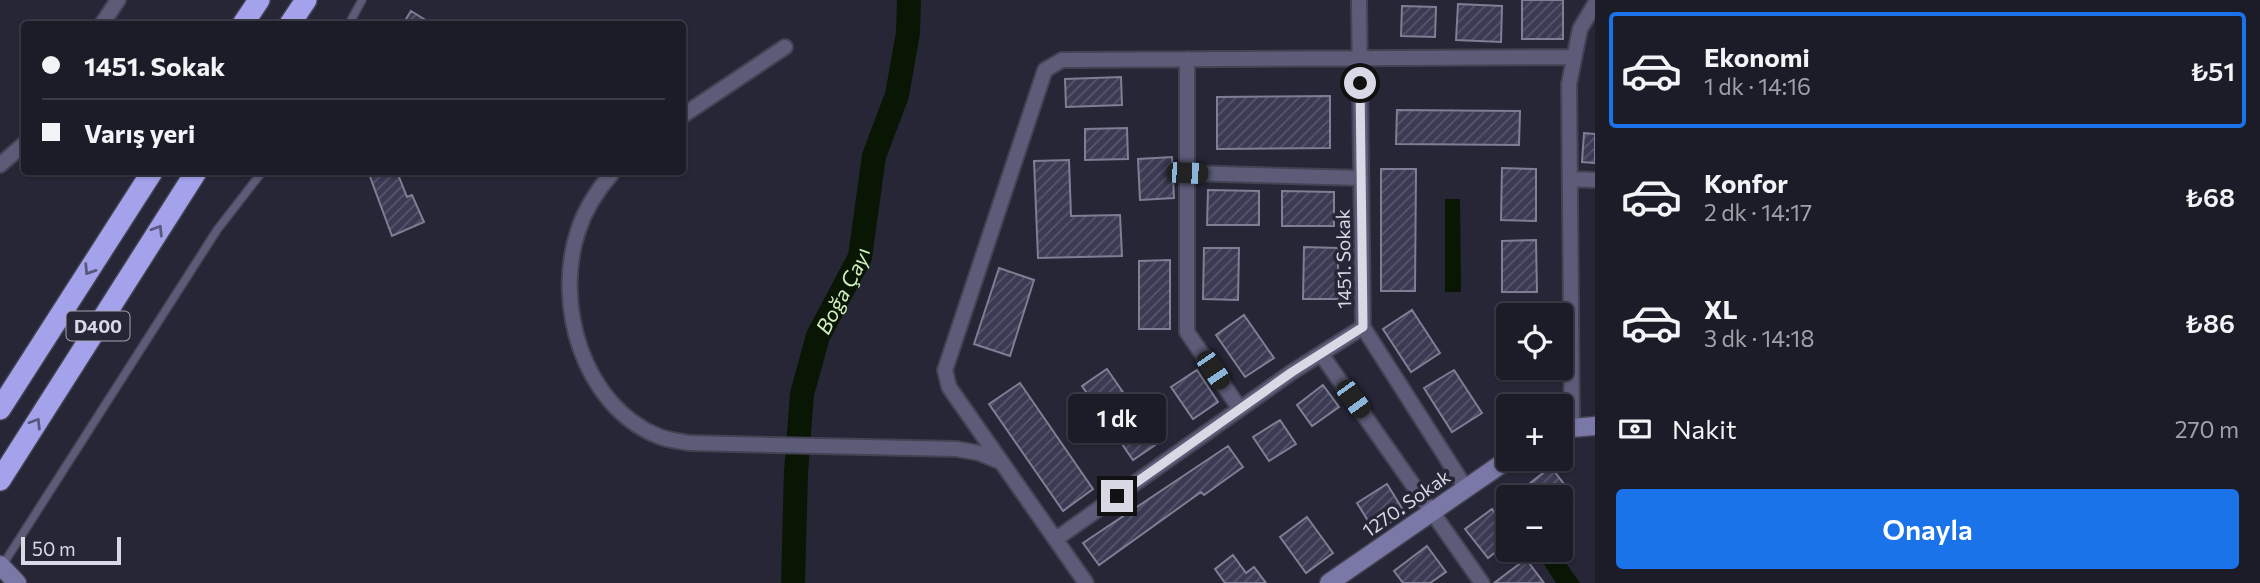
<!DOCTYPE html>
<html lang="tr">
<meta charset="utf-8">
<style>
:root{--surface:#1c1c29;--page:#292935;--text:#f1f3f6;--muted:#a0a1a8;--line:#3a3a46;--accent:#1a73e8}
body{margin:0;font-family:Commissioner,sans-serif;background:var(--page);color:var(--text);height:100vh;display:flex;flex-direction:column;font-size:26px;white-space:nowrap}
*{box-sizing:border-box;margin:0}
p{font-size:23px;color:var(--muted)}
.icon{flex:none;width:38px;height:38px;fill:none;stroke:currentColor;stroke-width:2;stroke-linecap:round;stroke-linejoin:round}
.map{position:relative;flex:1;overflow:hidden}
.drawer{display:flex;flex-direction:column;background:var(--surface);width:665px}
.drawer>*{flex:none}
.guide{position:absolute;left:21px;top:21px;width:665px;height:154px;border-radius:7px;box-shadow:0 2px 5px #0004,0 0 0 2px var(--line);display:grid;align-content:center;height:154px;padding:0 21px;background:var(--surface)}
.fabs{position:absolute;left:1496px;top:303px;display:grid;gap:14px}
.fabs a{display:grid;place-items:center;width:77px;height:77px;border-radius:7px;background:var(--surface);box-shadow:0 2px 5px #0004,0 0 0 2px var(--line);font-size:35px}
.scale{position:absolute;left:21px;bottom:18px;width:100px;box-sizing:border-box;padding-left:7px;border:4px solid #d8d9e5;border-top:0;font-size:19px;line-height:24px;white-space:nowrap;color:#d8d9e5;-webkit-text-stroke:5px #262637;paint-order:stroke}
.end{position:absolute;width:32px;height:32px;margin:-16px;border:9px solid #d8d9e5;background:#111;box-shadow:0 0 0 4px #111}
.from{border-radius:50%}
.bubble{position:absolute;height:49px;border-radius:7px;background:var(--surface);box-shadow:0 2px 5px #0004,0 0 0 2px var(--line);font-size:23px;font-weight:600;line-height:49px;text-align:center}
.car{position:absolute;width:21px;height:42px;margin:-21px -10px;border-radius:9px;box-shadow:0 0 5px 2px #0007;background:linear-gradient(#222 24%,#8ab4d8 0 40%,#222 0 76%,#8ab4d8 0 86%,#222 0)}
.guide b{display:flex;align-items:center;gap:24px;height:66px;font-size:26px}
.guide b+b{border-top:2px solid var(--line)}
.guide i{width:18px;height:18px;background:var(--text)}
ul{padding:12px 0 0;list-style:none}
li{display:flex;align-items:center;gap:21px;height:116px;margin:0 14px 10px;padding:0 7px;border:4px solid transparent;border-radius:7px}
li div{flex:1}
li b{display:block;font-size:26px}
li em{font-style:normal;font-weight:600}
li.selected{border-color:var(--accent)}
li>.icon{width:63px;height:63px;stroke-width:1.5}
.pay{display:flex;align-items:center;gap:18px;height:77px;padding:0 21px;font-size:26px}
.pay p{margin-inline-start:auto}
.primary-button{display:flex;gap:14px;margin-top:auto;padding:14px 21px}
.primary-button a{flex:1;height:80px;border-radius:7px;background:var(--accent);color:#fff;font-size:28px;font-weight:600;line-height:80px;text-align:center}
main{display:flex;flex:1;min-height:0}
.map>svg:first-child{display:block}
.water{fill:#091603}
.lines{fill:none;stroke-linecap:round;stroke-linejoin:round}
.river{stroke:#091603;stroke-width:24}
.building{fill:url(#building-hatch);stroke:#7e7e94;stroke-width:2}
.lane-casing{stroke:#424353;stroke-width:10}
.street-casing{stroke:#424353;stroke-width:18}
.secondary-casing{stroke:#424353;stroke-width:21}
.highway-casing{stroke:#424353;stroke-width:24}
.lane{stroke:#5c5c79;stroke-width:7}
.street{stroke:#5c5c79;stroke-width:14}
.secondary{stroke:#7978a6;stroke-width:18}
.highway{stroke:#a4a2ea;stroke-width:21}
.oneway{stroke:#58587f}
.route{stroke:#d8d9e5;stroke-width:9}
.labels{text-anchor:middle;dominant-baseline:central;stroke-width:7;stroke-linejoin:round;paint-order:stroke}
.shield{fill:#262637;stroke:#a3a3b1;stroke-width:2}
.shield-label{font-size:18px;font-weight:bold;fill:#d8d9e5}
.street-label{font-size:19px;fill:#d8d9e5;stroke:#262637}
.water-label{font-size:21px;font-style:italic;fill:#d0f0bf;stroke:#262637}
</style>
<main>
<div class="map">
<svg width="1595" height="583" viewBox="0 0 1595 583">
<defs>
<pattern id="building-hatch" width="6" height="6" patternUnits="userSpaceOnUse" patternTransform="scale(1.75)"><rect width="6" height="6" fill="#3a3a53"/><path d="M-1 1l2-2M0 6l6-6M5 7l2-2" fill="none" stroke="#56566c"/></pattern>
</defs>
<rect width="100%" height="100%" fill="#262637"/>
<!-- water -->
<path class="water" d="M1445,199H1460L1461,292H1445Z
M1543,550L1558,552L1580,583H1556L1542,561Z"/>
<g class="lines">
<!-- river -->
<path class="river" id="s1" d="M793,583L796,472L802,394L818,336L860,257L874,156L897,95L908,33L909,0"/>
</g>
<!-- building -->
<path class="building" d="M1522,0H1563V39H1522Z
M1458,4L1502,6L1501,42L1456,40Z
M1402,6L1436,7L1435,37L1401,36Z
M411,11L432,24H403Z
M1121,77L1122,105L1066,107L1065,79Z
M1330,96V148L1217,149V97Z
M1397,110L1520,111L1519,145L1396,144Z
M1127,128L1128,159L1085,160V129Z
M1584,133L1595,134V163L1582,162Z
M1172,157L1174,198L1140,200L1138,159Z
M1069,160L1071,216L1120,215L1122,256L1038,258L1034,161Z
M1502,168L1536,169V221L1501,220Z
M1381,169H1416L1415,291H1381Z
M376,172H397L407,197L412,195L424,222L392,236L369,174Z
M1208,190L1259,191V225H1207Z
M1282,191L1334,192V226H1282Z
M1536,240L1537,292H1502V241Z
M1304,247L1338,248V299H1303Z
M1204,248H1239L1238,300L1203,299Z
M1170,260V329H1139V261Z
M999,268L1034,280L1010,356L974,344Z
M1412,310L1440,353L1411,372L1383,329Z
M1244,315L1274,358L1245,377L1216,335Z
M1107,369L1158,443L1133,460L1082,386Z
M1197,370L1218,402L1193,419L1171,387Z
M1454,370L1482,413L1452,432L1424,388Z
M1020,383L1093,489L1063,511L989,404Z
M1323,385L1339,407L1312,426L1297,405Z
M1280,420L1296,444L1269,461L1253,437Z
M1228,446L1243,467L1204,495L1201,492L1099,565L1083,543Z
M1551,467L1574,497L1561,506V497H1532L1525,487Z
M1387,484L1405,513L1375,532L1357,503Z
M1492,509L1508,531V542L1488,558L1465,529Z
M1307,517L1333,553L1306,573L1280,537Z
M1427,546L1446,572L1430,583H1403L1394,571Z
M1233,555L1246,573L1254,567L1266,583H1225L1215,569Z
M1526,559L1544,583H1494Z"/>
<g class="lines">
<defs>
<path id="lane" d="M349,24L362,0
M2,566L217,230L262,172"/>
<path id="street" d="M1359,0L1363,327L1465,487
M102,24L118,0
M1187,59V332L1240,409
M682,116L785,47
M0,165L24,144
M613,172C599,188 585,209 578,231C554,303 582,405 658,436C667,440 679,441 689,443L957,449L979,453L1001,462
M1187,173L1361,178
M1570,179L1595,180
M1321,354L1482,583
M1572,426L1569,84L1580,29L1595,4
M1056,539L1292,372L1363,327
M1086,583L949,387L945,370L1045,70L1062,60L1574,57"/>
<path id="secondary" d="M1561,429L1595,426
M0,565L17,583
M1329,583L1510,458"/>
<path id="highway" d="M243,24L259,0
M290,24L306,0
M0,409L152,172
M0,480L196,172"/>
</defs>
<!-- lane casing -->
<use href="#lane" class="lane-casing"/>
<!-- street casing -->
<use href="#street" class="street-casing"/>
<!-- secondary casing -->
<use href="#secondary" class="secondary-casing"/>
<!-- highway casing -->
<use href="#highway" class="highway-casing"/>
<!-- lane -->
<use href="#lane" class="lane"/>
<!-- street -->
<use href="#street" class="street"/>
<!-- secondary -->
<use href="#secondary" class="secondary"/>
<!-- highway -->
<use href="#highway" class="highway"/>
</g>
<!-- one-way arrows -->
<defs><path id="oneway-chevron" d="M-2-3.5L2.5 0L-2 3.5" fill="none" stroke-width="1.6" stroke-linecap="round" stroke-linejoin="round" transform="scale(1.75)"/></defs>
<g class="oneway">
<use href="#oneway-chevron" transform="translate(158 230) rotate(-58)"/>
<use href="#oneway-chevron" transform="translate(89 270) rotate(123)"/>
<use href="#oneway-chevron" transform="translate(36 423) rotate(-58)"/>
</g>
<g class="lines">
<!-- route -->
<path class="route" d="M1117,496L1292,372L1363,327L1360,83"/>
</g>
<g class="labels">
<!-- shield labels -->
<rect class="shield" x="66.5" y="311.5" width="63" height="29" rx="5"/>
<g class="shield-label">
<text x="98" y="326">D400</text>
</g>
<!-- street labels -->
<g class="street-label">
<text transform="translate(1343 259) rotate(-91)">1451. Sokak</text>
<text transform="translate(1406 503) rotate(-35)">1270. Sokak</text>
</g>
<!-- water labels -->
<g class="water-label">
<text stroke="none"><textPath href="#s1" startOffset="301">Boğa Çayı</textPath></text>
</g>
</g>
</svg>
<div class="fabs">
<a><svg class="icon" aria-label="locate" viewBox="0 0 24 24"><circle cx="12" cy="12" r="6"/><path d="M12 2v4M12 18v4M2 12h4M18 12h4"/></svg></a>
<a>+</a>
<a>−</a>
</div>
<div class="scale">50 m</div>
<i class="end from" style="left:1360px;top:83px"></i>
<i class="end" style="left:1117px;top:496px"></i>
<div class="bubble" style="left:1068px;top:394px;width:98px">1 dk</div>
<i class="car" style="left:1187px;top:173px;rotate:92deg"></i>
<i class="car" style="left:1213px;top:370px;rotate:146deg"></i>
<i class="car" style="left:1353px;top:399px;rotate:144deg"></i>
<div class="guide">
<b><i class="from"></i>1451. Sokak</b>
<b><i></i>Varış yeri</b>
</div>
</div>
<section class="drawer">
<ul>
<li class="selected"><svg class="icon" aria-label="car" viewBox="0 0 24 24"><path d="M5 17H2v-5l4-1 3-4h7l3 4 3 1v5h-3M9 17h6M6 11h13"/><circle cx="7" cy="17" r="2"/><circle cx="17" cy="17" r="2"/></svg><div><b>Ekonomi</b><p>1 dk · 14:16</p></div><em>₺51</em></li>
<li><svg class="icon" aria-label="car" viewBox="0 0 24 24"><path d="M5 17H2v-5l4-1 3-4h7l3 4 3 1v5h-3M9 17h6M6 11h13"/><circle cx="7" cy="17" r="2"/><circle cx="17" cy="17" r="2"/></svg><div><b>Konfor</b><p>2 dk · 14:17</p></div><em>₺68</em></li>
<li><svg class="icon" aria-label="car" viewBox="0 0 24 24"><path d="M5 17H2v-5l4-1 3-4h7l3 4 3 1v5h-3M9 17h6M6 11h13"/><circle cx="7" cy="17" r="2"/><circle cx="17" cy="17" r="2"/></svg><div><b>XL</b><p>3 dk · 14:18</p></div><em>₺86</em></li>
</ul>
<div class="pay"><svg class="icon" aria-label="cash" viewBox="0 0 24 24"><path d="M3 7h18v10H3z"/><circle cx="12" cy="12" r="2"/></svg>Nakit<p>270 m</p></div>
<div class="primary-button"><a>Onayla</a></div>
</section>
</main>
